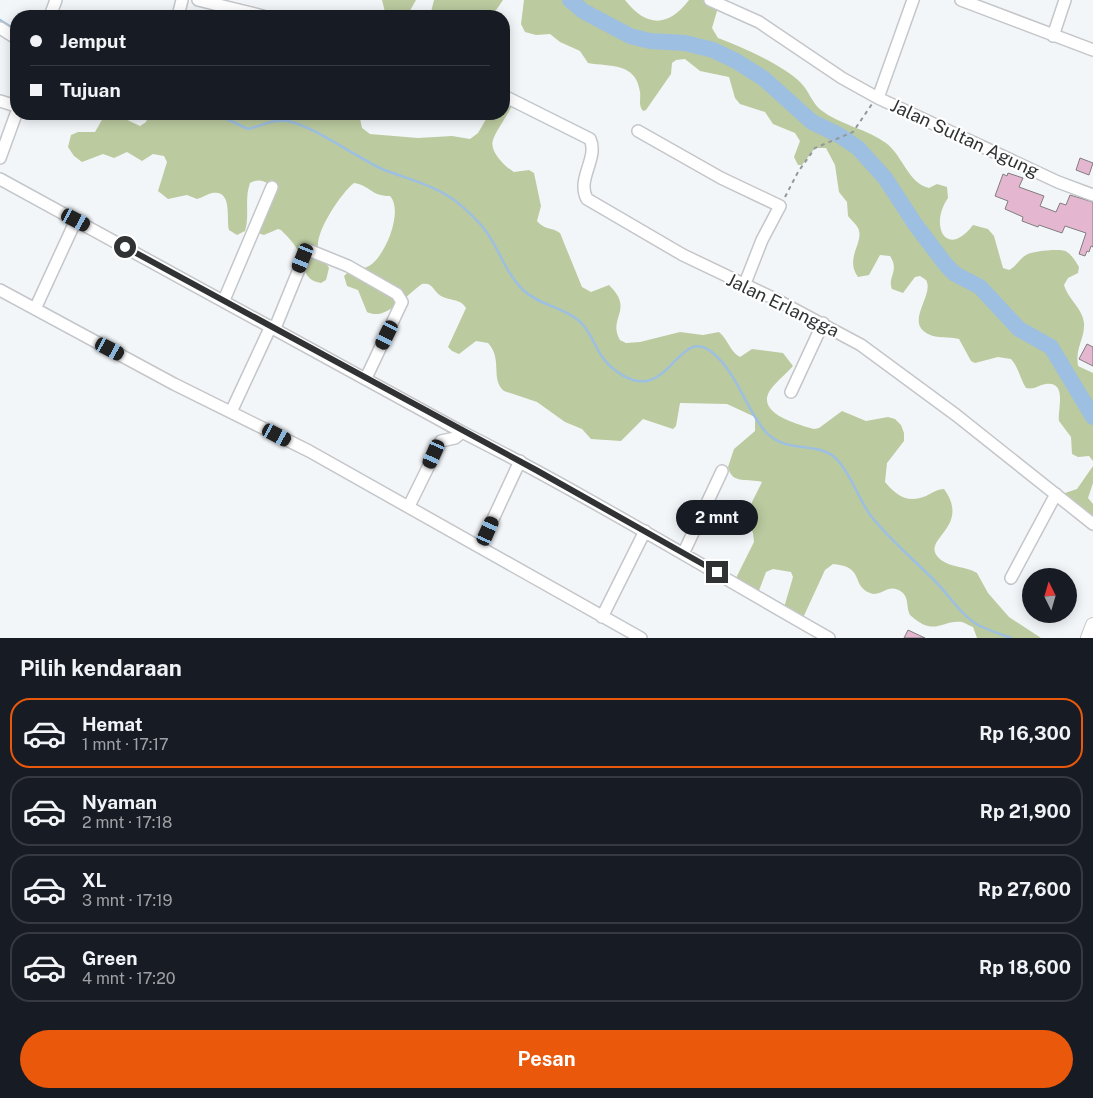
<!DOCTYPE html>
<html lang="id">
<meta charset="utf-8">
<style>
:root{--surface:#171b24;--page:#20242c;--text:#f1f3f6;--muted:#9ea1a6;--line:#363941;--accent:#ea580c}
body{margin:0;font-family:"Public Sans",sans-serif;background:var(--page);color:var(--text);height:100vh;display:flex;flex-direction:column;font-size:19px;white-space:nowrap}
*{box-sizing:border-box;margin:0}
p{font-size:16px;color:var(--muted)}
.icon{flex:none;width:28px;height:28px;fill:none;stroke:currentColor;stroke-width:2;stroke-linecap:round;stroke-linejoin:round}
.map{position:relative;height:638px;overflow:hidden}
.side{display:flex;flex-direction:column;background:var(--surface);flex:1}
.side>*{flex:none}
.hud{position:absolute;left:10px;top:10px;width:500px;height:110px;border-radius:20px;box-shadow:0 2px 12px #0003;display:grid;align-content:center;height:110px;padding:0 20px;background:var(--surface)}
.needle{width:32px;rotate:355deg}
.tools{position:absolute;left:1022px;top:568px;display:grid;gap:10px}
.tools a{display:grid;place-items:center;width:55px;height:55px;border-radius:50%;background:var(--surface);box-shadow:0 2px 12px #0003;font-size:25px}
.end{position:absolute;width:22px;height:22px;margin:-11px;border:6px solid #303233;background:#fff;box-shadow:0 0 0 2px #fff}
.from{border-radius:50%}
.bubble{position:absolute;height:35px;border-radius:18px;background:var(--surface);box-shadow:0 2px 12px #0003;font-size:16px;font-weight:700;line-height:35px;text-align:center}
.car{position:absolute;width:15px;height:30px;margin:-15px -8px;border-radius:6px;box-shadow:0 0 4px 1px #0007;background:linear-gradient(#222 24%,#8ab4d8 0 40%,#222 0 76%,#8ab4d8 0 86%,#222 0)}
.hud b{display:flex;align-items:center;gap:18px;height:48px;font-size:19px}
.hud b+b{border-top:1px solid var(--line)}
.hud i{width:12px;height:12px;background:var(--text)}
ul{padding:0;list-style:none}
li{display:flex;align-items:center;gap:15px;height:70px;margin:0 10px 8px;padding:0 10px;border:2px solid var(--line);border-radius:20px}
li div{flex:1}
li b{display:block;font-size:19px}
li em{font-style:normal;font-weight:700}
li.on{border-color:var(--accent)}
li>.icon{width:45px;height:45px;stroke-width:1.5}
h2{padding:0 20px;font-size:22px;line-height:60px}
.primary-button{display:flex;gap:10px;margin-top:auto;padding:10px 20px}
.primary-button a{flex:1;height:58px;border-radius:30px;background:var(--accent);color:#fff;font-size:20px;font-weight:700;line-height:58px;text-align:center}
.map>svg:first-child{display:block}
.green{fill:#bbca9f}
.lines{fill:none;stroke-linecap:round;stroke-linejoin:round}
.stream{stroke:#9dbfe2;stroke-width:2.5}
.river{stroke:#9dbfe2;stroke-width:16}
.building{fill:#e4b6cf;stroke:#817e7f}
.minor-casing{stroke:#c4c6c9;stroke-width:14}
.major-casing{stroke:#c4c6c9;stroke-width:16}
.path{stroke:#95989a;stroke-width:2;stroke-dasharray:4 4;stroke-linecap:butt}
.minor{stroke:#fff;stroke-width:11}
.major{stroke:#fff;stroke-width:14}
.route{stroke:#303233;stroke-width:6}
.labels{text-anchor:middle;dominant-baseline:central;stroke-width:4.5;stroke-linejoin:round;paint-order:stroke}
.street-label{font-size:18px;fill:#303233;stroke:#fff}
</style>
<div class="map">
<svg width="1093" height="638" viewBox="0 0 1093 638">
<rect width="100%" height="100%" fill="#f3f6f9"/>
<!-- green -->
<path class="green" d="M382,0H416L407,16H386Z
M434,0H503L492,16H430Z
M524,0H625C646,27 668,28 689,0H710L719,4L712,28L718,38C740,46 785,66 801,83C809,91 812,103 821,110C840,125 867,129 886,143C903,156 908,183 929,188L937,184L947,187L948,198C929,225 946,260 973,225L988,229L994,236L1003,268L1009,270C1016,267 1019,259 1026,255C1032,251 1063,248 1067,252C1072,255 1076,262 1079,267L1078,273L1068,278L1064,285C1068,299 1083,309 1084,323C1085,339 1075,347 1078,366L1093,373V461L1089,456L1078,457L1072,454L1071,437L1059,421C1057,411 1068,381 1046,384C1038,385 1035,390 1026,388C1020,379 1019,368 1011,359L998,357L975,363L971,361L959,339C949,336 937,339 928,334C904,322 935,295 926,280L920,276L915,277L903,293L892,289C887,277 900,271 890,256L880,255L869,275L858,277C844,258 865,242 858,228C856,224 851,220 848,216L847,202L839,192L835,165L826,148H815L802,165H798L794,157L800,141L795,133L773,124L765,112L740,104L735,98L729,77L700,71L685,59L676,60L672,63L671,74L646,110L643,111C638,105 641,99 640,92C636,62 610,67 588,63L580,51L560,42L550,34L536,35L525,32L521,24Z
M504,96L514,101C509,114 496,130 493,140C489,151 505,167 514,172L529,170L534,173L541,206L537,221C544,230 552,227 560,233L582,287L591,292L609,285C635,310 607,318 620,340L626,343L640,342L680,332L703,335L719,332C728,339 730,352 740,357L752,349L783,353L793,366C786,374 777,381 771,389C753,413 799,425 814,429L819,428L842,411L866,421L888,417L895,419L901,425L904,433V441L887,463L885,482C896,495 907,504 926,496C932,493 937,489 944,489C973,529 916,540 941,560C952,568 966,566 977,573L988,593L1009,617L1041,638H977L973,627C970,626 965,623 962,622C942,619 935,638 910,615C906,608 909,599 903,593C888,581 882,598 870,593C850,585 866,567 833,564L825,570L802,620L783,611L793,577L791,572L773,569L766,572L757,596L734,582L754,542L753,533L746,519L748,510L762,482C748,478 732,485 728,467L734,449L755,431V417L727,404L680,403L676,426L673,429L643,419L621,441L591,439L582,429L565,422L537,402L504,391C490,379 503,359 488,343L476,341L459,354L452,351L448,347L466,308C460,298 449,301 441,296C433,291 433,282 422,284C407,294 386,322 367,312L358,290L347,286L344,276C352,267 360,271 369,266C385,257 404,211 390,196C370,196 370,185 354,183C341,193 316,231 318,247C318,255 326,262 329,268L326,280L321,283C303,280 305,267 299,253C296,245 287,236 281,230L278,229L264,235L258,233L274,188C265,181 260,178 250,183C244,200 250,215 245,231L237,235L229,230C226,219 233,189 212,193C207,194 202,198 197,199L187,195L168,199L158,191L167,162L164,156L153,154L142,161L127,152L114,158L103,154L82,162L74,156L68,147L71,135L78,132H95L103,118L115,114L140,126L146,122L149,114H359L362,128L370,134L418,138L452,136L470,139L478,133L489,114H504Z
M1093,466V483L1088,498L1093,504V523L1062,494L1077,489Z"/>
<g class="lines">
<!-- stream -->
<path class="stream" d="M0,20L16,30
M216,114L248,129C262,126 272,119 287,121C312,125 356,157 382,169C404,178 428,183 448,196C460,203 473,216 482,226C499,246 503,270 523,290C541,307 568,307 584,326C596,341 597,357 616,371C670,411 677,320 714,354C737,374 745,406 764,430C786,457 822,438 840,463C853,479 859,500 871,516C889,539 914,560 935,581C949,595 961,615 978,625C988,630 1000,634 1011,638"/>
<!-- river -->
<path class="river" d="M570,0L583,11L630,36L650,41L685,43L713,50L736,61L763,78L812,122L839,135L858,148L885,178L915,224L946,265L955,274L980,287L1019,329L1051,347L1093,417"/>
</g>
<!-- building -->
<path class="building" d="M1080,158L1093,163L1089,175L1076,170Z
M1008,173L1023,178L1019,187L1044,196L1040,206L1056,212L1060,203L1066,205L1070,195L1093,202V247L1091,246L1089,252L1087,251L1085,256L1079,254L1086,233L1065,226L1062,233L1039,225L1038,227L1022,221L1023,217L1005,209L1008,201L995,196L1003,174L1007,176Z
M1087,344L1093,347V366L1079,359Z
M908,630L925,638H904Z"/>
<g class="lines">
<defs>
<path id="minor" d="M198,0L263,16
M710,0L759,22L842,78L878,98
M913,0L878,98L1058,182L1093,195
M961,0L1093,50
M50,16L56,0
M178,16L182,0
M0,28L16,38
M1053,36L1065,0
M504,96L590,139C599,158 576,179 587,199L683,255L775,299L861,345L956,415L1093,524
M0,101L16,106
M638,131L721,178L780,206L762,240L744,286
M0,158L16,114
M0,179L462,432C587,495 707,569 829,638
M0,290L174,384L309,451L641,638
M224,300L272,187
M35,309L76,220
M275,328L306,252L311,251L348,266L397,294L402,302L366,378
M791,392L823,323
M231,412L271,326
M409,506L441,441L455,438L462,432
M480,547L520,461
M684,552L722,471
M1011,578L1056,494
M602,617L645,531"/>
<path id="major" d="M1088,638L1093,625"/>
</defs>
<!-- minor casing -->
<use href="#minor" class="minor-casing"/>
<!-- major casing -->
<use href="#major" class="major-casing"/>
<!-- path -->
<path class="path" d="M785,197L798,172L815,148L853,132L872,104"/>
<!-- minor -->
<use href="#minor" class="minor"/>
<!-- major -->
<use href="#major" class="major"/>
</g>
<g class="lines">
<!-- route -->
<path class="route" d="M125,247L536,470L717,572"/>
</g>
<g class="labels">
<!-- street labels -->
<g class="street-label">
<text transform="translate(965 138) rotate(25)">Jalan Sultan Agung</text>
<text transform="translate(783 305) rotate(26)">Jalan Erlangga</text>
</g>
</g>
</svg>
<div class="tools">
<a><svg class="needle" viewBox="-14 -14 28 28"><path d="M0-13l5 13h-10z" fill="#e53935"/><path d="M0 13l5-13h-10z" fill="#9ea1a6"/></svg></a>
</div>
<i class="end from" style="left:125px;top:247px"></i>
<i class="end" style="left:717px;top:572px"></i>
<div class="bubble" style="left:676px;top:500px;width:82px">2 mnt</div>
<i class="car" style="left:76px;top:220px;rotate:118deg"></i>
<i class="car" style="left:303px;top:258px;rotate:202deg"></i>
<i class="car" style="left:387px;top:335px;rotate:206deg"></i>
<i class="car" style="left:110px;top:349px;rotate:118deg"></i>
<i class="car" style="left:277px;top:435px;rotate:118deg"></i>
<i class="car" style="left:434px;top:454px;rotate:204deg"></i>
<i class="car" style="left:488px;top:531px;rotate:24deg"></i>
<div class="hud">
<b><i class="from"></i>Jemput</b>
<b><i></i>Tujuan</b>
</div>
</div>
<section class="side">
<h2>Pilih kendaraan</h2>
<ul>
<li class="on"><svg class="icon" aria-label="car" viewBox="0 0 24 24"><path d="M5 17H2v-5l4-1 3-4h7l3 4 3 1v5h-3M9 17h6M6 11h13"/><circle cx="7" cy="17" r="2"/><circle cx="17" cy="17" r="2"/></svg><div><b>Hemat</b><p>1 mnt · 17:17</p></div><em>Rp 16,300</em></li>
<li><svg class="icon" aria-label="car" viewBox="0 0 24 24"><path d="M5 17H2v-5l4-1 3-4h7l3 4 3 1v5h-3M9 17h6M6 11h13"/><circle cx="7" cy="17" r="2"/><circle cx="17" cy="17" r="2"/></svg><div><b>Nyaman</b><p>2 mnt · 17:18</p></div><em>Rp 21,900</em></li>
<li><svg class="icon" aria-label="car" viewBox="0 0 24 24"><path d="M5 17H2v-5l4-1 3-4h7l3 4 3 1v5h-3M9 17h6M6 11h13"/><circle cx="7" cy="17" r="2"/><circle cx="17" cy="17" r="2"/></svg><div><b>XL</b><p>3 mnt · 17:19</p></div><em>Rp 27,600</em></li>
<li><svg class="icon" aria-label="car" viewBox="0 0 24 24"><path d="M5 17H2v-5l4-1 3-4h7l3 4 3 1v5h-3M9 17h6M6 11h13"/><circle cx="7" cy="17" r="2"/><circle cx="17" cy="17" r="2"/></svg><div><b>Green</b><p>4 mnt · 17:20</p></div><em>Rp 18,600</em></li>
</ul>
<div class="primary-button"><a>Pesan</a></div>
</section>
